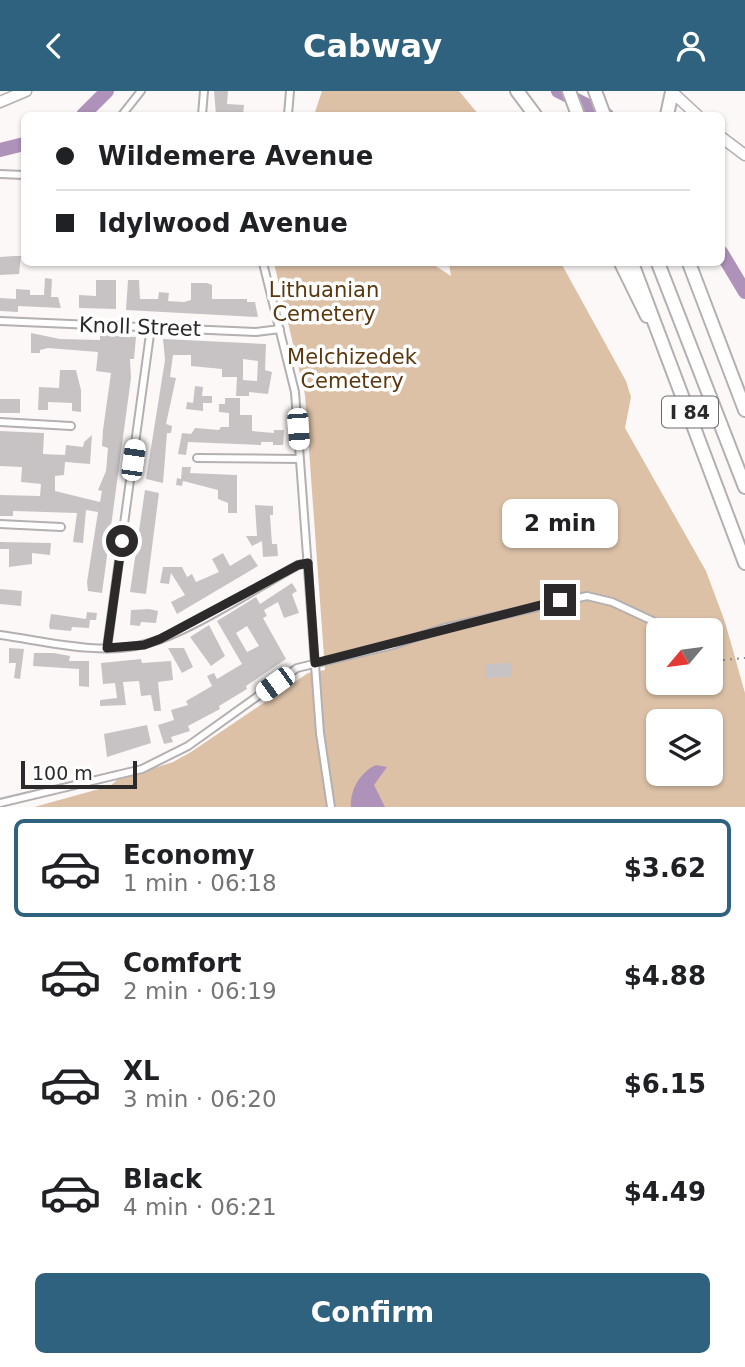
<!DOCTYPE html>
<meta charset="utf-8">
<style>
:root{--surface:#fff;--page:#f6f6f6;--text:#202124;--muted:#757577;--line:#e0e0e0;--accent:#2f627f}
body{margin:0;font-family:"DejaVu Sans",sans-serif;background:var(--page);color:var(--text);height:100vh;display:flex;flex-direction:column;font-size:26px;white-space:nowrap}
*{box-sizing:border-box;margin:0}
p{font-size:23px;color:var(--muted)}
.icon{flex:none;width:38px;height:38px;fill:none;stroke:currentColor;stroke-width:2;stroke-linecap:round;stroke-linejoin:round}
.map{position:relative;height:716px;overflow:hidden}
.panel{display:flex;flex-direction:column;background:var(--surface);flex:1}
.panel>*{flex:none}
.guide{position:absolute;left:21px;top:21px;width:704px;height:154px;border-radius:10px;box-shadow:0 2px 5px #0004;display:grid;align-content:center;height:154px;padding:0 35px;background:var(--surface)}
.needle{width:46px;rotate:241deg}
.fabs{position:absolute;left:646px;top:527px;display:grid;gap:14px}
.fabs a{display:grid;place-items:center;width:77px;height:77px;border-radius:10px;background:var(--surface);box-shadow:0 2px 5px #0004;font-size:35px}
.scale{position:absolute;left:21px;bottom:18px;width:116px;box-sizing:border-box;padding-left:7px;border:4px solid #2b2929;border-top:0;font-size:19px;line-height:24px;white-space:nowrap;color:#2b2929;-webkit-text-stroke:5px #fff;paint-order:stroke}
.end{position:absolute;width:32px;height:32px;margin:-16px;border:9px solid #2b2929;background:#fff;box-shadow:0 0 0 4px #fff}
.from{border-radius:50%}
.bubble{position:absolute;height:49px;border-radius:10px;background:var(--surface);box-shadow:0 2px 5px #0004;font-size:23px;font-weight:700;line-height:49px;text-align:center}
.car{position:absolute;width:21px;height:42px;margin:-21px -10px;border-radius:9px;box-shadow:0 0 5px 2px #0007;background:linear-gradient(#fff 24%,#345 0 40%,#fff 0 76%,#345 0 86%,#fff 0)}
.guide b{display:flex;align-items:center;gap:24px;height:66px;font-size:26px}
.guide b+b{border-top:2px solid var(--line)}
.guide i{width:18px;height:18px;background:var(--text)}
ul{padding:12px 0 0;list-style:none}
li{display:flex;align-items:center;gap:21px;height:98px;margin:0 14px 10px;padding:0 21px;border:4px solid transparent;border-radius:10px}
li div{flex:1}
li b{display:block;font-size:26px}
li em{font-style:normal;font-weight:700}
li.on{border-color:var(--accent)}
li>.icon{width:63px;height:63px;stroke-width:1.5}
.primary-button{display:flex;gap:14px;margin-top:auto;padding:14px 35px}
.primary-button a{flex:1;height:80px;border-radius:10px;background:var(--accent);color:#fff;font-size:28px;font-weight:700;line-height:80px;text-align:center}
header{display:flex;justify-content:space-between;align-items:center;height:91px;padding:0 35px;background:var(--accent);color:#fff;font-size:32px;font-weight:700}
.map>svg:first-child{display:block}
.green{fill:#dcc1a7;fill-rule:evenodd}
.water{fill:#ae92b9}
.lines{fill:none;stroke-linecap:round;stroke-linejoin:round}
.river{stroke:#ae92b9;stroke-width:14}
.building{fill:#c7c3c5;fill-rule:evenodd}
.street-casing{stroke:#b4afb0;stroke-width:10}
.secondary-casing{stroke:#b4afb0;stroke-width:13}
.highway-casing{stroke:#b4afb0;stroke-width:16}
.path{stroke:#8f8b8b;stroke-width:2;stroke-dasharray:2 5;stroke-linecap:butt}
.street{stroke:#fff;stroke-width:6}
.secondary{stroke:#fff;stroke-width:10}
.highway{stroke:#fff;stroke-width:12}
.route{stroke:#2b2929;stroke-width:9}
.labels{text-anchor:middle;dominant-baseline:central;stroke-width:7;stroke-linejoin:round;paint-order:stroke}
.shield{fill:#fff;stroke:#6b6969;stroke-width:2}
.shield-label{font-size:19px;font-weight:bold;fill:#2b2929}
.park-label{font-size:21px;fill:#5b370d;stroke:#fff}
.street-label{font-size:21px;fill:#2b2929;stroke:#fff}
</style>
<header><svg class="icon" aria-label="back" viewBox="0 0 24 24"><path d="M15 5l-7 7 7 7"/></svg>Cabway<svg class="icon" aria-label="person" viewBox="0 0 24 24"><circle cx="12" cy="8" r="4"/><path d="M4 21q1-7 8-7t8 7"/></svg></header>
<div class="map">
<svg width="745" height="716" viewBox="0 0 745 716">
<rect width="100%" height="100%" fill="#fdf8f8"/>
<!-- green -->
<path class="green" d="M322,0H459L479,24H309L315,21Z
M274,172H431L451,185L449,172H561L626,290L631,306L625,337L706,480L725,531L745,602V716H34L110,695L117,689L173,671L191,661L308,582L325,579L305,304ZM658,539H710V592H658ZM658,630H710V682H658Z"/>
<!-- water -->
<path class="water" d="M376,674L387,676L374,694L385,716H351C350,699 360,681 376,674Z"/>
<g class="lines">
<!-- river -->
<path class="river" d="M558,0L607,24
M83,24L107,0
M0,59L24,53
M721,161L745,201"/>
</g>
<!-- building -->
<path class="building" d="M214,0H228L227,13L244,14L243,24H216Z
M14,165H21L19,183L0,184V166Z
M45,187L52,188L51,206H58L61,217L18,215V221L0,220V207L16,208V198L30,199V204H44Z
M96,189H116V218L79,217V204L96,205Z
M128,189H139L140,208H158L159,201L169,202L168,210L184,211L191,209V192H207L212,194V208H247V211H255L258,226L126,219Z
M31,242L60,248L100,249V244L136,246L134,268H130L131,287L102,502L88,500L87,491L98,421L86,419L83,452L73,451L77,422L13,420V425H0V404L40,405L41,393L21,391L22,376L0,375V340L44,342L43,363L65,364L66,354L83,356L84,351L92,344L90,373L65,371L64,384L55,385V400L100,411L102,400L98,399L106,380L108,357L102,355L103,339L111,282L96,280L98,261L48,257L40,259V262H31Z
M163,248L266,253L265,279L272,281L268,303L249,301V305H236L237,286H222V278L191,275V264H173L170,286L176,287L166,333L172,335L171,342H167L163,392L146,388L165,269ZM243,268L258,270L257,290L243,289Z
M60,279H76L81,299V321L72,320V312L48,311V319H38L39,296L59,297Z
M195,295L203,296L202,305H212V312H203V320L186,318L187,311L193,312Z
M225,307H240V324H252V340L274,342V339H284L283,354H273V351H261V354L188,351L186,364L178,363L182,342L191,343L195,337L219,339L221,336H229V322L219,321V313H225Z
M0,308H20V322H0Z
M182,376H191L190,382L237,384V422H228V412L218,408V399L183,390L182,395L176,394L177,387L181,388Z
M145,399L159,402L146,503L130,501Z
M255,414L273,415V424H270L272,453H277L278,465L263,466L262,450L252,455L246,445H257Z
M0,451L51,452L50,464L32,462V473L9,476V458H0Z
M223,462L230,475L250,463L258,475L177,523L171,511L185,504L171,482L169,493L160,492L163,476H182L187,486L192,483L196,491L219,481L212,468Z
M292,492L297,500L292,503L299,522L284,527L278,511L264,519L267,525L263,527L286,568L246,595L247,598L219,615L220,618L188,635L190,640L171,646L173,651L164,653L158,634L174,629L171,619L188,614L186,610L212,595L207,585L214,582L217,588L242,573L217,530L256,506L260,513ZM247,535L259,555L247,561L236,542Z
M0,498L22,500L21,515L0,513Z
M149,518L158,520L156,532L141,531L140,535L130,534L131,519Z
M87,521L97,522L96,529H90L89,537L72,536L71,540L50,538L49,535L51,523L86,528Z
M209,534L225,565L211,575L190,546Z
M9,557L24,558L20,588L14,587L16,572H9Z
M168,557H184L193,576L182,582Z
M34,562H54L70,565L69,570H89V596L79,595V578L33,575Z
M141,568L142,572L171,570L173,589L158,591L161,620H154L151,604L141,605L139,590L123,591L126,614L100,615V609L117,607L115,592L103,593L101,572Z
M512,572V586L485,587V573Z
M147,634L151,652L107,666L104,643Z"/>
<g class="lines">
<defs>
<path id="street" d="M122,24L141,0
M202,24L204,0
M288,24L290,0
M0,83L24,84
M263,172L295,301L320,642L331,716
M0,230L256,241L280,238
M0,331L71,335
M197,367L300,368
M0,433L61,436
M0,544C45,550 100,565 145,553C189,542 256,497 298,474L308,472
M107,557L151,236
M0,712L142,678L188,655L297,577L393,554L444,537L587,505L612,511L672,539"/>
<path id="secondary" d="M671,0L697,24
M0,11L26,0
M721,46L745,64"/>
<path id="highway" d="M517,0L535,24
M569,0L578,24
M595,0L604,24
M667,24L672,1
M621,172L647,225
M632,172L745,472
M658,172L745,396
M689,172L745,319"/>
</defs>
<!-- street casing -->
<use href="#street" class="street-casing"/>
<!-- secondary casing -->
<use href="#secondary" class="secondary-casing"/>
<!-- highway casing -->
<use href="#highway" class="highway-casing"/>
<!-- path -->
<path class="path" d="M723,569L745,567"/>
<!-- street -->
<use href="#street" class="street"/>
<!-- secondary -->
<use href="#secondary" class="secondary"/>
<!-- highway -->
<use href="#highway" class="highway"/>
</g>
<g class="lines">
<!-- route -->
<path class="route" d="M122,450L107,557L144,554L160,548L298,474L308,472L315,572L560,509"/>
</g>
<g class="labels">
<!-- shield labels -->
<rect class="shield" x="662" y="305.5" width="56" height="31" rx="5"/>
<g class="shield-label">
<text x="690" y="321">I 84</text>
</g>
<!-- park labels -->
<g class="park-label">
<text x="324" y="199">Lithuanian<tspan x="324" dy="24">Cemetery</tspan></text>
<text x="352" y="266">Melchizedek<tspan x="352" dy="24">Cemetery</tspan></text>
</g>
<!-- street labels -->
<g class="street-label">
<text transform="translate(140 236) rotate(2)">Knoll Street</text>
</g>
</g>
</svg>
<div class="fabs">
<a><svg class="needle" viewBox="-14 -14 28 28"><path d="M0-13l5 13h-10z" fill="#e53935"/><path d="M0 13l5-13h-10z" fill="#757577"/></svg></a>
<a><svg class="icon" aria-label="layers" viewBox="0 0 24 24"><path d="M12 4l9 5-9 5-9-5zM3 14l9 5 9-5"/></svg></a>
</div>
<div class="scale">100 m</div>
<i class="end from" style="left:122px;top:450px"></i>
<i class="end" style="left:560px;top:509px"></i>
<div class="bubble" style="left:502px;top:408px;width:116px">2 min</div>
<i class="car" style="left:298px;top:338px;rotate:176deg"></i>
<i class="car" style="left:133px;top:369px;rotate:8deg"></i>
<i class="car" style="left:275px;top:593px;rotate:234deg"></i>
<div class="guide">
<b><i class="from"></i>Wildemere Avenue</b>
<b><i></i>Idylwood Avenue</b>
</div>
</div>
<section class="panel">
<ul>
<li class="on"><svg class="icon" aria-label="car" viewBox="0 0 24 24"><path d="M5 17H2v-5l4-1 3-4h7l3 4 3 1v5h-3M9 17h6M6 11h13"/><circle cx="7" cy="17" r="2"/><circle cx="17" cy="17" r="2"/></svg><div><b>Economy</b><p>1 min · 06:18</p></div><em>$3.62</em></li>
<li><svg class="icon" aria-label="car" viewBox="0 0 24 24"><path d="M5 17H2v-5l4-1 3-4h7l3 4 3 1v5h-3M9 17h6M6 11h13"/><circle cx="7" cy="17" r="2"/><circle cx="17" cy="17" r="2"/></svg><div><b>Comfort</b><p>2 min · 06:19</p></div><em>$4.88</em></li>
<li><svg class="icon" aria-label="car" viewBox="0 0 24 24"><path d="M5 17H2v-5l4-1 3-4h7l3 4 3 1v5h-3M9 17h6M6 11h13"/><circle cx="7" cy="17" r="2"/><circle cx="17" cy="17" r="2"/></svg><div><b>XL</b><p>3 min · 06:20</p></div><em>$6.15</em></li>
<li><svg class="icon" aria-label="car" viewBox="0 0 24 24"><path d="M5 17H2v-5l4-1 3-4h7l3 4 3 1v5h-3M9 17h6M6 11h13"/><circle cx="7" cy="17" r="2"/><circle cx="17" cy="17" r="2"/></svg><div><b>Black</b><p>4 min · 06:21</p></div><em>$4.49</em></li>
</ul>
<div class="primary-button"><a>Confirm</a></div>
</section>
